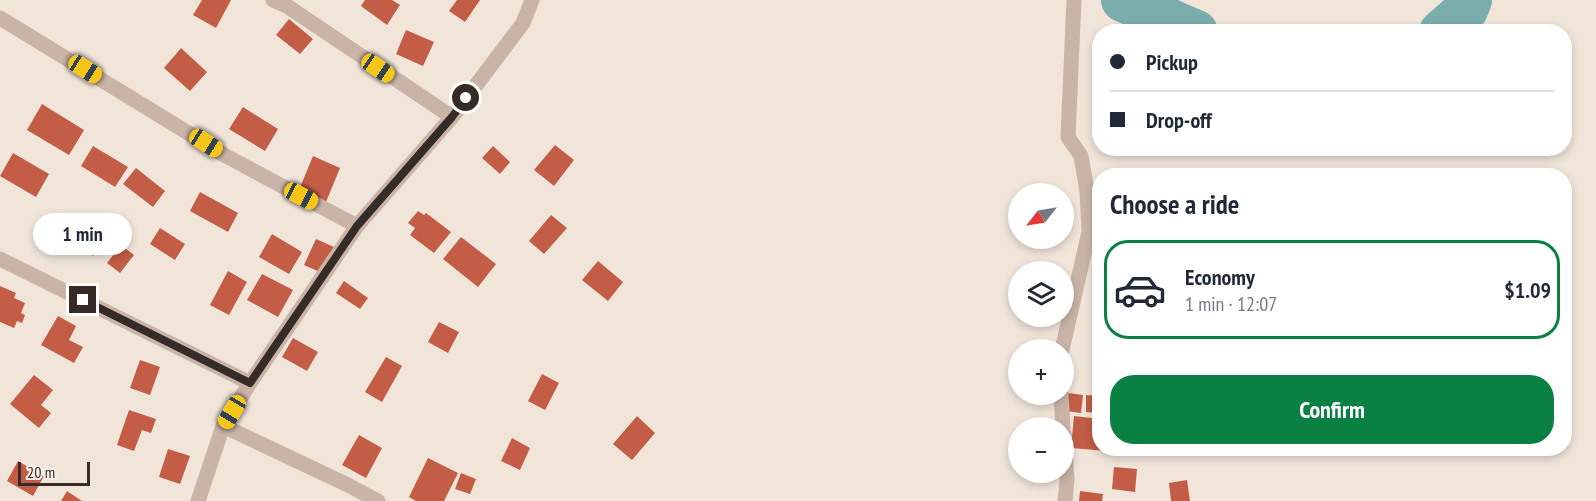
<!DOCTYPE html>
<meta charset="utf-8">
<style>
:root{--surface:#fff;--page:#f6f6f7;--text:#1f2937;--muted:#747a83;--line:#e0e1e3;--accent:#0b8043}
body{margin:0;font-family:"PT Sans Narrow",sans-serif;background:var(--page);color:var(--text);height:100vh;display:flex;flex-direction:column;font-size:22px;white-space:nowrap}
*{box-sizing:border-box;margin:0}
p{font-size:20px;color:var(--muted)}
.icon{flex:none;width:33px;height:33px;fill:none;stroke:currentColor;stroke-width:2;stroke-linecap:round;stroke-linejoin:round}
.map{position:relative;flex:1;overflow:hidden}
.panel{position:absolute;left:1092px;top:168px;width:480px;height:288px;display:flex;flex-direction:column;background:var(--surface);border-radius:24px;box-shadow:0 3px 9px #0003}
.panel>*{flex:none}
.hud{position:absolute;left:1092px;top:24px;width:480px;height:132px;border-radius:24px;box-shadow:0 3px 9px #0003;display:grid;align-content:center;height:132px;padding:0 18px;background:var(--surface)}
.needle{width:39px;rotate:239deg}
.buttons{position:absolute;left:1008px;top:183px;display:grid;gap:12px}
.buttons a{display:grid;place-items:center;width:66px;height:66px;border-radius:50%;background:var(--surface);box-shadow:0 3px 9px #0003;font-size:30px}
.scale{position:absolute;left:18px;bottom:15px;width:72px;box-sizing:border-box;padding-left:6px;border:3px solid #352b27;border-top:0;font-size:16px;line-height:21px;white-space:nowrap;color:#352b27;-webkit-text-stroke:4px #f9efe7;paint-order:stroke}
.end{position:absolute;width:27px;height:27px;margin:-14px;border:8px solid #352b27;background:#fff;box-shadow:0 0 0 3px #fff}
.from{border-radius:50%}
.bubble{position:absolute;height:42px;border-radius:21px;background:var(--surface);box-shadow:0 3px 9px #0003;font-size:20px;font-weight:800;line-height:42px;text-align:center}
.car{position:absolute;width:18px;height:36px;margin:-18px -9px;border-radius:8px;box-shadow:0 0 4px 2px #0007;background:linear-gradient(#f5c518 24%,#345 0 40%,#f5c518 0 76%,#345 0 86%,#f5c518 0)}
.hud b{display:flex;align-items:center;gap:21px;height:57px;font-size:22px}
.hud b+b{border-top:2px solid var(--line)}
.hud i{width:15px;height:15px;background:var(--text)}
ul{padding:0;list-style:none}
li{display:flex;align-items:center;gap:18px;height:99px;margin:0 12px 9px;padding:0 6px;border:3px solid transparent;border-radius:24px}
li div{flex:1}
li b{display:block;font-size:22px}
li em{font-style:normal;font-weight:800}
li.current{border-color:var(--accent)}
li>.icon{width:54px;height:54px;stroke-width:1.5}
h2{padding:0 18px;font-size:27px;line-height:72px}
.primary-button{display:flex;gap:12px;margin-top:auto;padding:12px 18px}
.primary-button a{flex:1;height:69px;border-radius:24px;background:var(--accent);color:#fff;font-size:24px;font-weight:800;line-height:69px;text-align:center}
.map>svg:first-child{display:block}
.lines{fill:none;stroke-linecap:round;stroke-linejoin:round}
.river{stroke:#7aadac;stroke-width:44}
.building{fill:#c35d46}
.minor{stroke:#c9b4a7;stroke-width:15}
.route{stroke:#352b27;stroke-width:8}
</style>
<div class="map">
<svg width="1596" height="501" viewBox="0 0 1596 501">
<rect width="100%" height="100%" fill="#f1e5da"/>
<g class="lines">
<!-- river -->
<path class="river" d="M1123,0L1196,32
M1441,32L1466,10L1470,0"/>
</g>
<!-- building -->
<path class="building" d="M202,0H231L216,28L193,15Z
M365,0H392L400,5L387,25L361,6Z
M457,0H480L465,22L449,11Z
M289,19L313,39L300,54L276,35Z
M406,30L434,42L423,66L396,54Z
M181,48L207,72L190,91L164,68Z
M42,104L84,130L69,155L27,130Z
M243,107L278,129L265,151L229,129Z
M555,145L574,160L554,186L534,170Z
M93,146L128,167L115,187L81,166Z
M493,146L510,162L500,174L482,158Z
M13,153L49,174L36,197L0,176Z
M313,156L340,168L326,202L299,190Z
M136,168L165,191L153,207L123,184Z
M200,192L238,213L228,232L190,211Z
M418,211L424,215L426,213L451,232L434,253L410,235L415,228L408,223Z
M551,215L567,228L544,254L529,241Z
M160,228L185,244L175,260L150,244Z
M90,234L102,242L93,256L81,249Z
M272,234L302,252L289,274L259,257Z
M461,237L496,264L478,287L443,259Z
M316,239L334,247L322,273L304,265Z
M121,245L134,255L120,273L107,263Z
M598,261L623,282L608,301L582,280Z
M228,271L247,282L229,315L210,305Z
M262,274L293,290L278,317L247,300Z
M344,281L368,298L360,309L336,293Z
M0,286L16,293L14,298L25,303L21,313L25,315L22,323L17,321L14,328L0,322Z
M58,316L76,326L69,340L83,347L74,363L41,345Z
M439,322L459,332L448,353L428,342Z
M293,338L318,352L307,371L282,357Z
M386,357L402,366L382,402L365,392Z
M140,360L160,367L150,395L130,388Z
M542,374L559,383L545,410L528,401Z
M34,375L53,390L41,405L51,413L39,428L10,404Z
M1068,393L1083,395L1081,413L1066,411Z
M1086,395L1100,396V413L1086,412Z
M129,410L156,419L151,433L142,430L134,451L117,445Z
M637,416L655,433L632,460L613,444Z
M1074,416L1100,419V448H1107V451L1071,448Z
M359,435L382,448L366,478L342,465Z
M512,438L530,448L520,470L501,461Z
M168,449L190,456L180,484L159,477Z
M428,458L458,473L444,501H416L409,497Z
M18,461L44,476L33,496L7,481Z
M1114,467L1137,469L1135,492L1112,489Z
M461,473L476,479L470,494L455,489Z
M1187,480L1190,501H1171L1169,483Z
M67,491L82,501H61Z
M1080,491L1103,494L1102,501H1079Z"/>
<g class="lines">
<!-- minor -->
<path class="minor" d="M273,0L287,6L452,117
M0,18L226,156L357,226
M0,259L250,383
M1062,350L1089,232L1087,191L1081,156L1068,137L1074,0
M1061,394L1063,428
M223,426L250,383L357,226L452,117L523,23L532,0
M1064,434L1067,480L1065,501
M198,501L223,426L348,485L378,501"/>
</g>
<g class="lines">
<!-- route -->
<path class="route" d="M83,300L250,383L357,226L452,117L466,98"/>
</g>
</svg>
<div class="buttons">
<a><svg class="needle" viewBox="-14 -14 28 28"><path d="M0-13l5 13h-10z" fill="#e53935"/><path d="M0 13l5-13h-10z" fill="#747a83"/></svg></a>
<a><svg class="icon" aria-label="layers" viewBox="0 0 24 24"><path d="M12 4l9 5-9 5-9-5zM3 14l9 5 9-5"/></svg></a>
<a>+</a>
<a>−</a>
</div>
<div class="scale">20 m</div>
<i class="end from" style="left:466px;top:98px"></i>
<i class="end" style="left:83px;top:300px"></i>
<div class="bubble" style="left:33px;top:213px;width:99px">1 min</div>
<i class="car" style="left:378px;top:68px;rotate:124deg"></i>
<i class="car" style="left:85px;top:69px;rotate:122deg"></i>
<i class="car" style="left:206px;top:143px;rotate:122deg"></i>
<i class="car" style="left:301px;top:196px;rotate:118deg"></i>
<i class="car" style="left:232px;top:412px;rotate:211deg"></i>
<div class="hud">
<b><i class="from"></i>Pickup</b>
<b><i></i>Drop-off</b>
</div>
<section class="panel">
<h2>Choose a ride</h2>
<ul>
<li class="current"><svg class="icon" aria-label="car" viewBox="0 0 24 24"><path d="M5 17H2v-5l4-1 3-4h7l3 4 3 1v5h-3M9 17h6M6 11h13"/><circle cx="7" cy="17" r="2"/><circle cx="17" cy="17" r="2"/></svg><div><b>Economy</b><p>1 min · 12:07</p></div><em>$1.09</em></li>
</ul>
<div class="primary-button"><a>Confirm</a></div>
</section>
</div>
